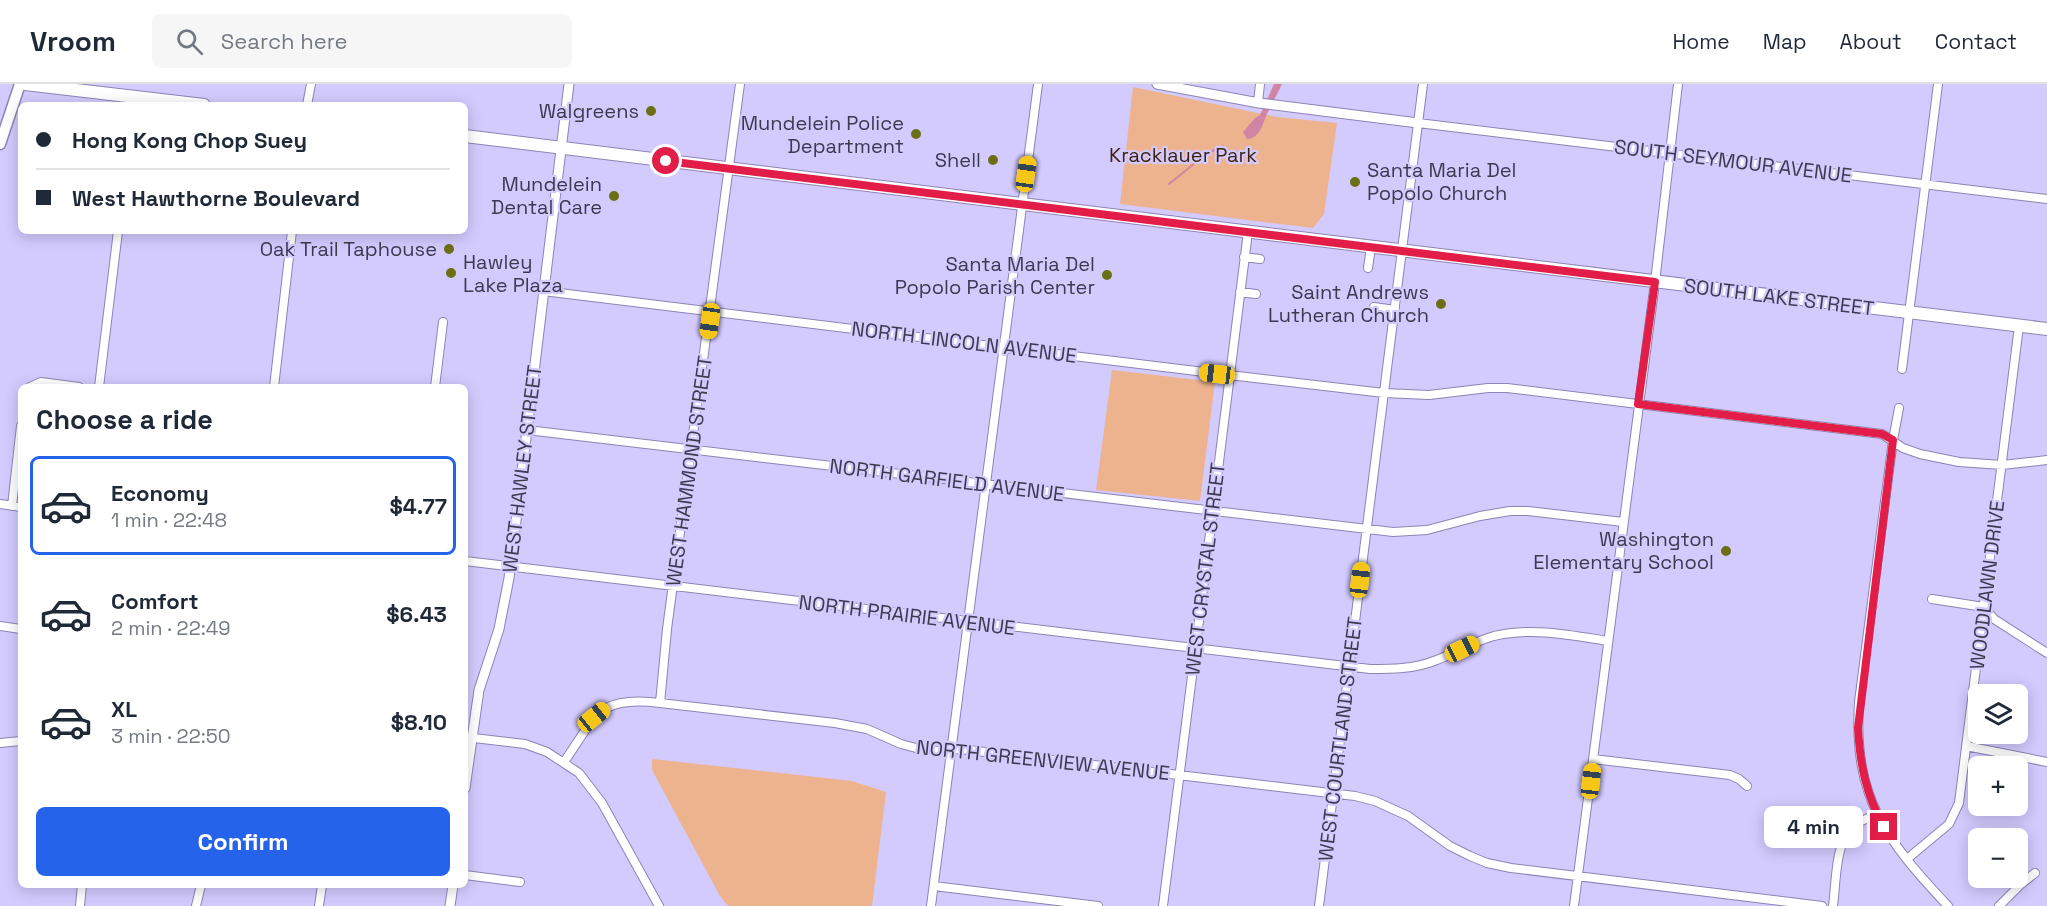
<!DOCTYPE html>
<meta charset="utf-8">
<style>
:root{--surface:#fff;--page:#f6f6f7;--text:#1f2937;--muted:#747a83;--line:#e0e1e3;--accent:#2563eb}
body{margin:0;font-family:"Space Grotesk",sans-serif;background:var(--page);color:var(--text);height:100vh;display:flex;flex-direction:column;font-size:22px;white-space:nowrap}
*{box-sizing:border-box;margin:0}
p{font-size:20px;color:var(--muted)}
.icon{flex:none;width:33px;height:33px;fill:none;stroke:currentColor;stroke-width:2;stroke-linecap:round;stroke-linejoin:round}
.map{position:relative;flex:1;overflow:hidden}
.drawer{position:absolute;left:18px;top:300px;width:450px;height:504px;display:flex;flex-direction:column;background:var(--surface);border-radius:9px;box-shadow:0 3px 15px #0003}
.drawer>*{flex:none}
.guide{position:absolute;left:18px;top:18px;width:450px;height:132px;border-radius:9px;box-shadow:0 3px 15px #0003;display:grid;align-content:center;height:132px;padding:0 18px;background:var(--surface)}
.controls{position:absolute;left:1968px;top:600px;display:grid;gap:12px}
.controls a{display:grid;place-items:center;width:60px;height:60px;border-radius:9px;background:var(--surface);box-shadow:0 3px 15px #0003;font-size:30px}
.end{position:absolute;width:27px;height:27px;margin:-14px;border:8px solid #e11d48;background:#fff;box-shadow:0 0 0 3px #fff}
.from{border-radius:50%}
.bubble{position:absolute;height:42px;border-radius:9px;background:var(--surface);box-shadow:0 3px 15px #0003;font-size:20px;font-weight:800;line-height:42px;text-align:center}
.car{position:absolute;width:18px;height:36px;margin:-18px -9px;border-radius:8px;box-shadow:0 0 4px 2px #0007;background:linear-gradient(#f5c518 24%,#345 0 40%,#f5c518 0 76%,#345 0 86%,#f5c518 0)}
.guide b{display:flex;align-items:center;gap:21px;height:57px;font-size:22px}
.guide b+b{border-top:2px solid var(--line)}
.guide i{width:15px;height:15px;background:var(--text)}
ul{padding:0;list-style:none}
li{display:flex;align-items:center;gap:18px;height:99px;margin:0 12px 9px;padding:0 6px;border:3px solid transparent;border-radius:9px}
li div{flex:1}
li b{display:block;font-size:22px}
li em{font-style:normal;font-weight:800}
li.selected{border-color:var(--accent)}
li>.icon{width:54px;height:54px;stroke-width:1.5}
h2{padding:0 18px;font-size:27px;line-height:72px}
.action{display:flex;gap:12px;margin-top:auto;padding:12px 18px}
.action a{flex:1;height:69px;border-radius:9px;background:var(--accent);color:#fff;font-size:24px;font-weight:800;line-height:69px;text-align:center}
header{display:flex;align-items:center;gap:36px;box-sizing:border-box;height:84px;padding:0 30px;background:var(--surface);border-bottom:2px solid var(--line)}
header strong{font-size:28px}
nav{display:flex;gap:33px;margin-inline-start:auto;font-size:21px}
.search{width:420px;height:54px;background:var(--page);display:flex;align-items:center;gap:15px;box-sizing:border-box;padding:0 21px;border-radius:9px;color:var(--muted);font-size:22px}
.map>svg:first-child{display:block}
.green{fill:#edb38f}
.water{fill:#d185a5}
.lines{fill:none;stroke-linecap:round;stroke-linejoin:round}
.stream{stroke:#d185a5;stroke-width:2}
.minor-casing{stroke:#8d84b4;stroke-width:10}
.tertiary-casing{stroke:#8d84b4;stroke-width:11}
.secondary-casing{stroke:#8d84b4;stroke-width:13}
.primary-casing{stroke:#8d84b4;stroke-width:14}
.minor{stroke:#fff;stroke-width:8}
.tertiary{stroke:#fff;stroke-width:9}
.secondary{stroke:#fff;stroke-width:10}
.primary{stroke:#fff;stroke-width:12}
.route{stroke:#e11d48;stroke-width:8}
.poi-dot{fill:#6a6f14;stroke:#d3cafe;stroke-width:2}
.labels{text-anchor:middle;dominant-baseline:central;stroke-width:4.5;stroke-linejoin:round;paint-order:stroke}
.poi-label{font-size:20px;fill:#3d394e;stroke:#d3cafe;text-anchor:end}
.park-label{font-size:20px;fill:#3f2311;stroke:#d3cafe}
.street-label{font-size:20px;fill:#3d394e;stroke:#d3cafe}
</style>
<header>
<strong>Vroom</strong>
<div class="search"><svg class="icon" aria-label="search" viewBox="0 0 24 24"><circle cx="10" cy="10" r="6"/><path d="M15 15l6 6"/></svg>Search here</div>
<nav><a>Home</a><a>Map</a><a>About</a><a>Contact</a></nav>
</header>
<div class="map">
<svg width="2047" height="822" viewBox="0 0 2047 822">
<rect width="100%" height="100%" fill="#d3cafe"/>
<!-- green -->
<path class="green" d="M1133,3L1277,33L1337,39L1324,130L1313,144L1120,120Z
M1112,286L1215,298L1200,417L1096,406Z
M652,675L852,697L886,708L872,822H728L720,812L652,686Z"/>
<!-- water -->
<path class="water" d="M1274,0H1282C1278,9 1273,17 1269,26C1263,36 1262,54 1247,55L1243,48L1255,34L1260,31Z"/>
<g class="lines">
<!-- stream -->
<path class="stream" d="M1169,100L1206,70L1223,62"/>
<defs>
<path id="minor" d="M1258,19L1260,0
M307,21L311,0
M1418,39L2047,115
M1244,173L1260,175
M1368,184L1371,163
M543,207L1229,291L1384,309L1429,311L1488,304H1507L1882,350L1903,364L1920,370L1959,378L2002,381L2047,376
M1240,208L1256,210
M1374,223L1395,226
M1902,285L1938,0
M30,303L41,298L79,303
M99,303L118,147
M274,303L292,147
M435,303L443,238
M1899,324L1893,356L1859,618C1853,714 1886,756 1948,822
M527,346L1393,448L1427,446L1480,432L1510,427H1528L1623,438
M0,420L21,423
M12,422L21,342
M465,477L1370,585C1391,585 1414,585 1434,577C1454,570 1472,558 1494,552C1532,543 1570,551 1608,557
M1932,515L1984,523L1994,535L2047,569
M0,542L21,545
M660,619L667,545L740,0
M465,653L525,660L547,668L579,689L602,719L659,822
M0,659L21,657
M1966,662L2047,678
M1593,675L1730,691L1739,695L1747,702
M564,678C596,632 598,611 660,619L835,639L867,645L901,660L916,664L938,667L960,665L1355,712L1375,717L1408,732L1450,762L1470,772L1487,779L1511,784L1822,822
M1907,775L1949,740L1959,719L2019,242
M465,791L520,798
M934,802L1098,822
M80,822L82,801
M196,822L201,801
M319,822L322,801
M931,822L1038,0
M1163,822L1248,148
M1319,822L1423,0
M1574,822L1655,198L1678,0
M1833,822C1836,801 1835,758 1852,744C1858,737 1869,734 1877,730
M1999,822L2021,800L2035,789"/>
<path id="tertiary" d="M1157,0L1259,19L1418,39
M465,704L479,606L499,545L509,494L569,0
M450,822L453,801"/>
<path id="secondary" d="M0,60L20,0"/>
<path id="primary" d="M25,0L204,21
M465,52L2047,245"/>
</defs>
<!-- minor casing -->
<use href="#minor" class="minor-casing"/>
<!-- tertiary casing -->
<use href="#tertiary" class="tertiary-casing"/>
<!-- secondary casing -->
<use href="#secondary" class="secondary-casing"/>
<!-- primary casing -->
<use href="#primary" class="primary-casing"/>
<!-- minor -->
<use href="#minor" class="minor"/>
<!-- tertiary -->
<use href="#tertiary" class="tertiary"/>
<!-- secondary -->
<use href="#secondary" class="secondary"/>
<!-- primary -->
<use href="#primary" class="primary"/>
</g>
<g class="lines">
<!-- route -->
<path class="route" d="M666,77L1655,198L1638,320L1882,350L1893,356L1858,644C1860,680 1866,711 1884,743"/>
</g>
<!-- markers -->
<g class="poi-dot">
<circle cx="651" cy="27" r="6"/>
<circle cx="916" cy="50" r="6"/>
<circle cx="993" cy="76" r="6"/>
<circle cx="1355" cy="98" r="6"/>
<circle cx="614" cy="112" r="6"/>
<circle cx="449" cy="165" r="6"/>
<circle cx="451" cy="189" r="6"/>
<circle cx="1107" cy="191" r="6"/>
<circle cx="1441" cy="220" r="6"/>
<circle cx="1726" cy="467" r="6"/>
</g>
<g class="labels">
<!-- poi labels -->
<g class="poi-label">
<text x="639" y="27">Walgreens</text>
<text x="904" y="39">Mundelein Police<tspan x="904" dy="23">Department</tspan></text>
<text x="981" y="76">Shell</text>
<text x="1367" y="86" text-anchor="start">Santa Maria Del<tspan x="1367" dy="23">Popolo Church</tspan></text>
<text x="602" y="100">Mundelein<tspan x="602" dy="23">Dental Care</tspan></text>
<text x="437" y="165">Oak Trail Taphouse</text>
<text x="463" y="178" text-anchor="start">Hawley<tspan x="463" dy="23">Lake Plaza</tspan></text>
<text x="1095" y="180">Santa Maria Del<tspan x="1095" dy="23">Popolo Parish Center</tspan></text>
<text x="1429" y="208">Saint Andrews<tspan x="1429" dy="23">Lutheran Church</tspan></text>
<text x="1714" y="455">Washington<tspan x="1714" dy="23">Elementary School</tspan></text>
</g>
<!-- park labels -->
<g class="park-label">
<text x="1183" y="71">Kracklauer Park</text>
</g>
<!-- street labels -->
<g class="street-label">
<text transform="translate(1733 77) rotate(7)">SOUTH SEYMOUR AVENUE</text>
<text transform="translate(1779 213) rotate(7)">SOUTH LAKE STREET</text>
<text transform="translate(964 258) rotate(7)">NORTH LINCOLN AVENUE</text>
<text transform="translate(522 385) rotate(-83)">WEST HAWLEY STREET</text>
<text transform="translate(689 387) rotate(-82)">WEST HAMMOND STREET</text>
<text transform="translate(947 396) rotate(7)">NORTH GARFIELD AVENUE</text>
<text transform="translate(1205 485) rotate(-83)">WEST CRYSTAL STREET</text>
<text transform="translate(1987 501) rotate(-83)">WOODLAWN DRIVE</text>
<text transform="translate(907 531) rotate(7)">NORTH PRAIRIE AVENUE</text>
<text transform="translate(1340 655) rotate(-83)">WEST COURTLAND STREET</text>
<text transform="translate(1043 676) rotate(6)">NORTH GREENVIEW AVENUE</text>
</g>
</g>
</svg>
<div class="controls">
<a><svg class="icon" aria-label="layers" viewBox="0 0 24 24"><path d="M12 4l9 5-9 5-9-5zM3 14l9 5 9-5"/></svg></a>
<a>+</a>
<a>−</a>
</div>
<i class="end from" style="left:666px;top:77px"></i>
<i class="end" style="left:1884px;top:743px"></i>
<div class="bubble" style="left:1764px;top:722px;width:99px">4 min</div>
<i class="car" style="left:1026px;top:90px;rotate:8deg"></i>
<i class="car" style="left:710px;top:237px;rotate:188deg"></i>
<i class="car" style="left:1217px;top:290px;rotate:277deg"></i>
<i class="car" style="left:1360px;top:496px;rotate:7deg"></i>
<i class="car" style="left:1462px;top:565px;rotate:64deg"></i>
<i class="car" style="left:594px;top:633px;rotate:51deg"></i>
<i class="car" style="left:1591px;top:697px;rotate:7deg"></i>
<div class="guide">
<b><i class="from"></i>Hong Kong Chop Suey</b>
<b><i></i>West Hawthorne Boulevard</b>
</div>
<section class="drawer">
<h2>Choose a ride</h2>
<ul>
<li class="selected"><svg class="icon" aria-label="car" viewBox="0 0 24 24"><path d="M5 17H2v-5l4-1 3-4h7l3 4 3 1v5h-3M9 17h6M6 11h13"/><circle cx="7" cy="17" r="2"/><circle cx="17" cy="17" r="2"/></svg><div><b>Economy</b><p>1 min · 22:48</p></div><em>$4.77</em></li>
<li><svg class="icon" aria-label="car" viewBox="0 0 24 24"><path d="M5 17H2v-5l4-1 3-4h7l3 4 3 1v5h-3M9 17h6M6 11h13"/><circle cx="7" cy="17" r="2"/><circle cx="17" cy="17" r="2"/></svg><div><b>Comfort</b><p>2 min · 22:49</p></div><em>$6.43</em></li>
<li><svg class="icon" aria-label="car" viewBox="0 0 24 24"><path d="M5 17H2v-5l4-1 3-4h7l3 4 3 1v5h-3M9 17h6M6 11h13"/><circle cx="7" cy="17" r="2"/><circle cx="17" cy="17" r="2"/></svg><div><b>XL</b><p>3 min · 22:50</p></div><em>$8.10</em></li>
</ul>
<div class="action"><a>Confirm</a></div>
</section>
</div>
